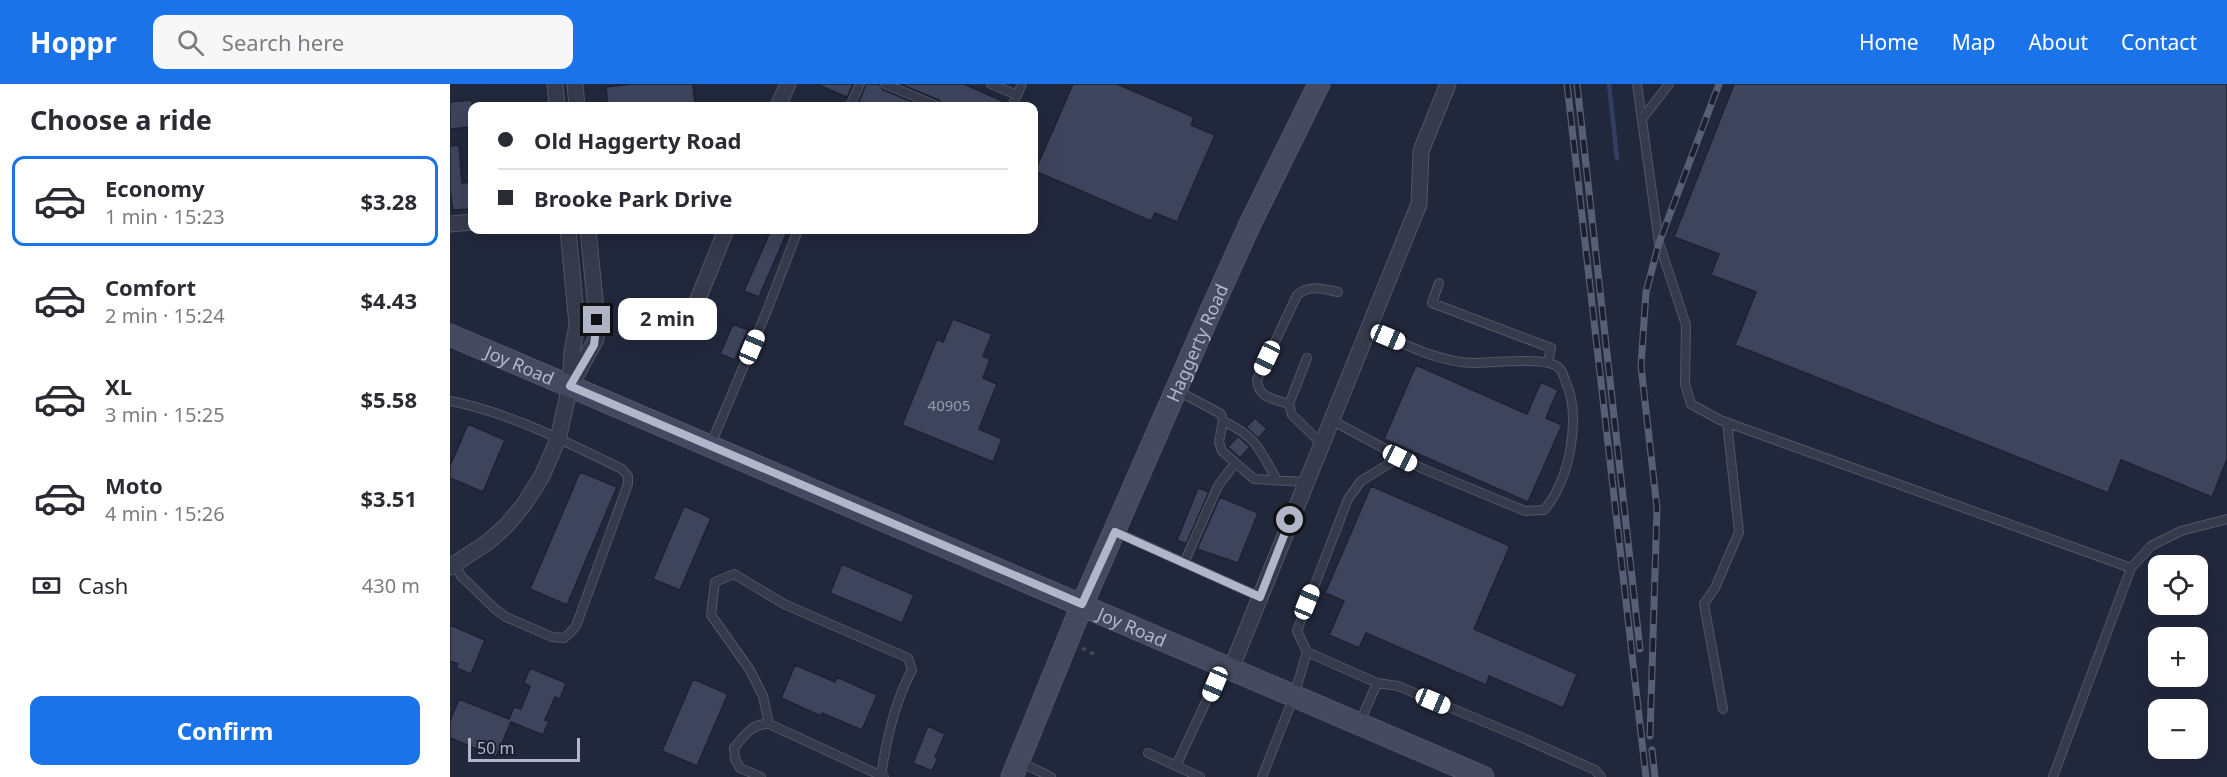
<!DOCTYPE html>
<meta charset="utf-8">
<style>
:root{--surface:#fff;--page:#f7f7f7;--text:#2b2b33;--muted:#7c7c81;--line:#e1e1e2;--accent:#1a73e8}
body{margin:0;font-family:"Noto Sans",sans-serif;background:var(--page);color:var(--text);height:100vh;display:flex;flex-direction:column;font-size:22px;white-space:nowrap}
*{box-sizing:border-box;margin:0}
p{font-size:20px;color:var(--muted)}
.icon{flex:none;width:33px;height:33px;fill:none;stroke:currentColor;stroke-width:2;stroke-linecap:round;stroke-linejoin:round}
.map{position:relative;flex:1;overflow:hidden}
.panel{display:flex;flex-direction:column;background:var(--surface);width:450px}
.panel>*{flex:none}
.banner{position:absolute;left:18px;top:18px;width:570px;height:132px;border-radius:12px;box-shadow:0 6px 24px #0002;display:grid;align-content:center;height:132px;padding:0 30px;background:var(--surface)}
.tools{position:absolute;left:1698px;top:471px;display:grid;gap:12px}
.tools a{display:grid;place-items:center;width:60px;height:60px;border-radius:12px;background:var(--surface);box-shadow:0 6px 24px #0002;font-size:30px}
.scale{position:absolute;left:18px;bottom:15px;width:112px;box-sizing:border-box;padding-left:6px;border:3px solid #b1b6c8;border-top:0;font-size:16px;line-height:21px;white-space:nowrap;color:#b1b6c8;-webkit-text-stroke:4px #1b2031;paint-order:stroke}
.end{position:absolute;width:27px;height:27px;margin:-14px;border:8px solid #b1b6c8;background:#111;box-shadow:0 0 0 3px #111}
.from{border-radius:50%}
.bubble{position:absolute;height:42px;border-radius:12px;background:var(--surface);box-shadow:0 6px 24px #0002;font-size:20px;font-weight:700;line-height:42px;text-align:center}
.car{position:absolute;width:18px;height:36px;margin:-18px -9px;border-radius:8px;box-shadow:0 0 4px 2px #0007;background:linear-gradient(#fff 24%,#345 0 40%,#fff 0 76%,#345 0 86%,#fff 0)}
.banner b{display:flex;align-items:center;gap:21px;height:57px;font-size:22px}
.banner b+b{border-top:2px solid var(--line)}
.banner i{width:15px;height:15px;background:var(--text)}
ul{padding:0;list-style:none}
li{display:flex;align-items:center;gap:18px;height:90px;margin:0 12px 9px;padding:0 18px;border:3px solid transparent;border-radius:12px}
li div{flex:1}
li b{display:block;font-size:22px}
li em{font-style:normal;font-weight:700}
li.active{border-color:var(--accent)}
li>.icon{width:54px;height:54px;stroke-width:1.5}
h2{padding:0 30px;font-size:27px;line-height:72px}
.pay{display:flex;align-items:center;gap:15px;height:66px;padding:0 30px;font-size:22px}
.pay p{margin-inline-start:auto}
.cta{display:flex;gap:12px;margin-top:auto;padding:12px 30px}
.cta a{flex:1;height:69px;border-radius:12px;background:var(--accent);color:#fff;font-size:24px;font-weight:700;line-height:69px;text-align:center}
header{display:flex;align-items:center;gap:36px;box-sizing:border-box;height:84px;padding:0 30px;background:var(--accent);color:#fff}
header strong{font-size:28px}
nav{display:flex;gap:33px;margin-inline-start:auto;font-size:21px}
.search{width:420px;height:54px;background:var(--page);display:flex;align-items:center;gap:15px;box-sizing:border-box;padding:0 21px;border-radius:12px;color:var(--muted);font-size:22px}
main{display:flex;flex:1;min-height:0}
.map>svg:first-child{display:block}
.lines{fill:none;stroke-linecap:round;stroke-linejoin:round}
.stream{stroke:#333e62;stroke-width:4.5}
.building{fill:#3e445c;stroke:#1d2233;stroke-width:1.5}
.lane-casing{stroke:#515667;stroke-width:10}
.street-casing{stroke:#515667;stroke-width:17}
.secondary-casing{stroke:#515667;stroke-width:23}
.path{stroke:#3f5157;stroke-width:3;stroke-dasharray:4.5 4.5;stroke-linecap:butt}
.lane{stroke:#363b4c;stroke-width:8}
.street{stroke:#363b4c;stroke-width:15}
.secondary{stroke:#44495f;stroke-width:21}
.rail-casing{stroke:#585e74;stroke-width:7}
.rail{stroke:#1b2031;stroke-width:4.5;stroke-dasharray:14;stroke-linecap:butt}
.route{stroke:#b1b6c8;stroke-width:8}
.labels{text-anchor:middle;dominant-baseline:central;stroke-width:5;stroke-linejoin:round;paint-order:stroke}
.number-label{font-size:15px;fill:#949aad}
.street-label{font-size:18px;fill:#b1b6c8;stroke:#1b2031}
</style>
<header>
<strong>Hoppr</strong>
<div class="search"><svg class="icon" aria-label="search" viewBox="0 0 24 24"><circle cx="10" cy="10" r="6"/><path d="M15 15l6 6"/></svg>Search here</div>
<nav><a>Home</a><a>Map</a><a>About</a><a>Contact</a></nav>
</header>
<main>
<section class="panel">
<h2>Choose a ride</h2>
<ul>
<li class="active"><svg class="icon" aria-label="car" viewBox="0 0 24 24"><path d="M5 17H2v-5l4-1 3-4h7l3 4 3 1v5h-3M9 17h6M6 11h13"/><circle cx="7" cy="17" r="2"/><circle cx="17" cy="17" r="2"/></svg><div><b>Economy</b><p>1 min · 15:23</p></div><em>$3.28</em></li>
<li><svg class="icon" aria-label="car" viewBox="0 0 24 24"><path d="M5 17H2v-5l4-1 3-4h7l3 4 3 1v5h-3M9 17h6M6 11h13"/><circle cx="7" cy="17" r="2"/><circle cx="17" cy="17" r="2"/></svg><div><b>Comfort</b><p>2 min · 15:24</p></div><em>$4.43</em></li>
<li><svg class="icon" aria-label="car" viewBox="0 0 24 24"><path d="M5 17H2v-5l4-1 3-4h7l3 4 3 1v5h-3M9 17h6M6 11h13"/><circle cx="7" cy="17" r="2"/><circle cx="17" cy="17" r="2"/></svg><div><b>XL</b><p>3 min · 15:25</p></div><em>$5.58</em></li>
<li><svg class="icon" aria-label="car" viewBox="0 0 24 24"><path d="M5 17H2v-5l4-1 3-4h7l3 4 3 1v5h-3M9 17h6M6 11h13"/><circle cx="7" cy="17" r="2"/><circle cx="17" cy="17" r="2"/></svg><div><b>Moto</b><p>4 min · 15:26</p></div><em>$3.51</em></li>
</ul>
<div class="pay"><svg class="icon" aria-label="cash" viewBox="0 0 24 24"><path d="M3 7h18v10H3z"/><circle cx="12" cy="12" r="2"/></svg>Cash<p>430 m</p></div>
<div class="cta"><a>Confirm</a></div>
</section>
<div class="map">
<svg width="1777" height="693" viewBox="0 0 1777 693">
<rect width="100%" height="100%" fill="#22283c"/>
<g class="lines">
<!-- stream -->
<path class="stream" d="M1159,0L1167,74"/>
</g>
<!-- building -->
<path class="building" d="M181,0H243L245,22H158L156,3Z
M366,0H403L397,13Z
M416,0H429L433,6L473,22H411L412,19L409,18Z
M450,0H514L557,19L556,22H493L489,16Z
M623,0H667L744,33L741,41L765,51L727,138L705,129L701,137L585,87Z
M1284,0H1777V375L1762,413L1671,376L1658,409L1285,261L1306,208L1261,191L1269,170L1224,153Z
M22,16V43L0,45V18Z
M9,61L12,99L22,98V125L3,126L0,107V62Z
M321,146H338L309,213L294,207Z
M503,235L542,250L533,272L540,275L533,294L547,300L529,345L552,355L543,378L452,341L487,255L493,258Z
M283,240L298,246L285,276L270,270Z
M966,281L1077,330L1091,298L1108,306L1096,334L1112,341L1078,418L934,355Z
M805,334L817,345L808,354L796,343Z
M18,340L55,356L33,408L0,394V382Z
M788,352L800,363L790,374L778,363Z
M130,388L167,403L117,521L80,505Z
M921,402L1060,462L1024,545L1127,590L1113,624L1039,592L1036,601L916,549L909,564L879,551L894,517L875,509Z
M748,404L759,408L736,460L727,456Z
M770,413L808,429L788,479L747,465Z
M234,422L261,434L230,506L203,495Z
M392,480L464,511L452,539L380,509Z
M0,541L35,556L21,590L6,584L8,580L0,577Z
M345,581L385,598L387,593L427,611L412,646L372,629L371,632L331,614Z
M80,584L116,599L110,615L105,613L95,636L99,637L93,651L61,638L46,673L0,654V637L9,615L59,635L64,623L71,625L80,602L74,599Z
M243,595L278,610L247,682L212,667Z
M478,642L495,650L485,673L488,674L482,687L463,679Z"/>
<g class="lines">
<defs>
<path id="lane" d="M435,0L487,22
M541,0L567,11
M1187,0L1209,159L1236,241L1235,300L1241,320L1270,336L1681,484
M400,22L410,0
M562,22L572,0
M1192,35L1219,0
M989,199L982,219L1101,264L1098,278
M857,274L839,320L842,331L871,359
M728,307L771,330L773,337L769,358L772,367L804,395L856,398
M0,317C61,329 116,358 172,385L178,392V400L126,542L120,549L114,554L102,553L56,533L45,525L11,492L5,481
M839,320C824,315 808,314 807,296L847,211C860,200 873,205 888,208
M881,336L971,384L1075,427L1094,426C1120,397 1132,332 1115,296C1114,293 1112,286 1109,284C1097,272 1041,279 1023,279C986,278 951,258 918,244
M773,337C807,353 809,365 827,396
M261,360L316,229L348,146
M666,448L810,513
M734,479L768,402L785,379
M857,568L847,547L898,415L911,397L950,373
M1273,625L1254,520L1265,504L1289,448L1277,338
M910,638L927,599
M319,640L313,612L300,586L261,531L265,498L284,490L334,520L458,574L462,586C445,617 436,657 431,692
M698,669L726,682L772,583
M570,678L601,693
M726,682L750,693
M311,693L290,684L285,675L284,664C294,652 302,639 319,640L434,693
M812,693L844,612L857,568L927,599L948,602L1073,654L1145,686L1151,693
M1603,693L1681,484L1701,462L1731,447L1777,435"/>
<path id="street" d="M105,0L107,22
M125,0L127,22
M328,22L338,0
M0,140L22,138
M246,220L276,146
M122,299L146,255L147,236L138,146
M0,483L38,458L58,440L75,419L92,392L108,355L120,302L122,268L127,241L118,146
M781,585L969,120L971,67L998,0"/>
<g id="secondary">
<path id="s1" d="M0,251L1033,693"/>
<path id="s2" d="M562,693L632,521L758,233L800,140L869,0"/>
</g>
</defs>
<!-- lane casing -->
<use href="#lane" class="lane-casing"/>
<!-- street casing -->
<use href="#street" class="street-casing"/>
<!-- secondary casing -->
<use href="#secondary" class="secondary-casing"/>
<!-- path -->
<path class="path" d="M632,564L644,570"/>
<!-- lane -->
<use href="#lane" class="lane"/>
<!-- street -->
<use href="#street" class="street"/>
<!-- secondary -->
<use href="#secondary" class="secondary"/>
<defs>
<path id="rail" d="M1117,0L1196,693
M1127,0L1190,565
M1200,652L1207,424L1191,282L1196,208L1209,159L1269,0
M1202,666L1205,693"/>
</defs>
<!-- rail casing -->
<use href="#rail" class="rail-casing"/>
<!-- rail -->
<use href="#rail" class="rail"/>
</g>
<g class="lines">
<!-- route -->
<path class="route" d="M147,236L144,261L120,302L632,520L665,448L810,513L840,436"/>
</g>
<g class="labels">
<!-- number labels -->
<g class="number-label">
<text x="499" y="321">40905</text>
</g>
<!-- street labels -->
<g class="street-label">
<text stroke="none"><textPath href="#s2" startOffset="472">Haggerty Road</textPath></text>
<text stroke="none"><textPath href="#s1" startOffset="76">Joy Road</textPath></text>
<text stroke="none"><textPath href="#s1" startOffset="742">Joy Road</textPath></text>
</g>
</g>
</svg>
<div class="tools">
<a><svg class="icon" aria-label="locate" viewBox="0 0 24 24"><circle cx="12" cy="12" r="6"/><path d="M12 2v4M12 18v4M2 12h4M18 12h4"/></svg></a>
<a>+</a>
<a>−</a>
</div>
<div class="scale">50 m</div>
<i class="end from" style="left:840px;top:436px"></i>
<i class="end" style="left:147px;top:236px"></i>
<div class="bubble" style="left:168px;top:214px;width:99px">2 min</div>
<i class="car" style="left:938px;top:253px;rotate:113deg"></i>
<i class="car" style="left:302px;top:263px;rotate:23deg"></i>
<i class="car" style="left:817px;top:274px;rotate:205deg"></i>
<i class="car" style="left:950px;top:374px;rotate:117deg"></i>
<i class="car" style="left:857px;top:518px;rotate:22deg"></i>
<i class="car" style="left:765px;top:600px;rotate:203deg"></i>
<i class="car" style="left:983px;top:617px;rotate:113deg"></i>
<div class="banner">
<b><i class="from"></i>Old Haggerty Road</b>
<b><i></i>Brooke Park Drive</b>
</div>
</div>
</main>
